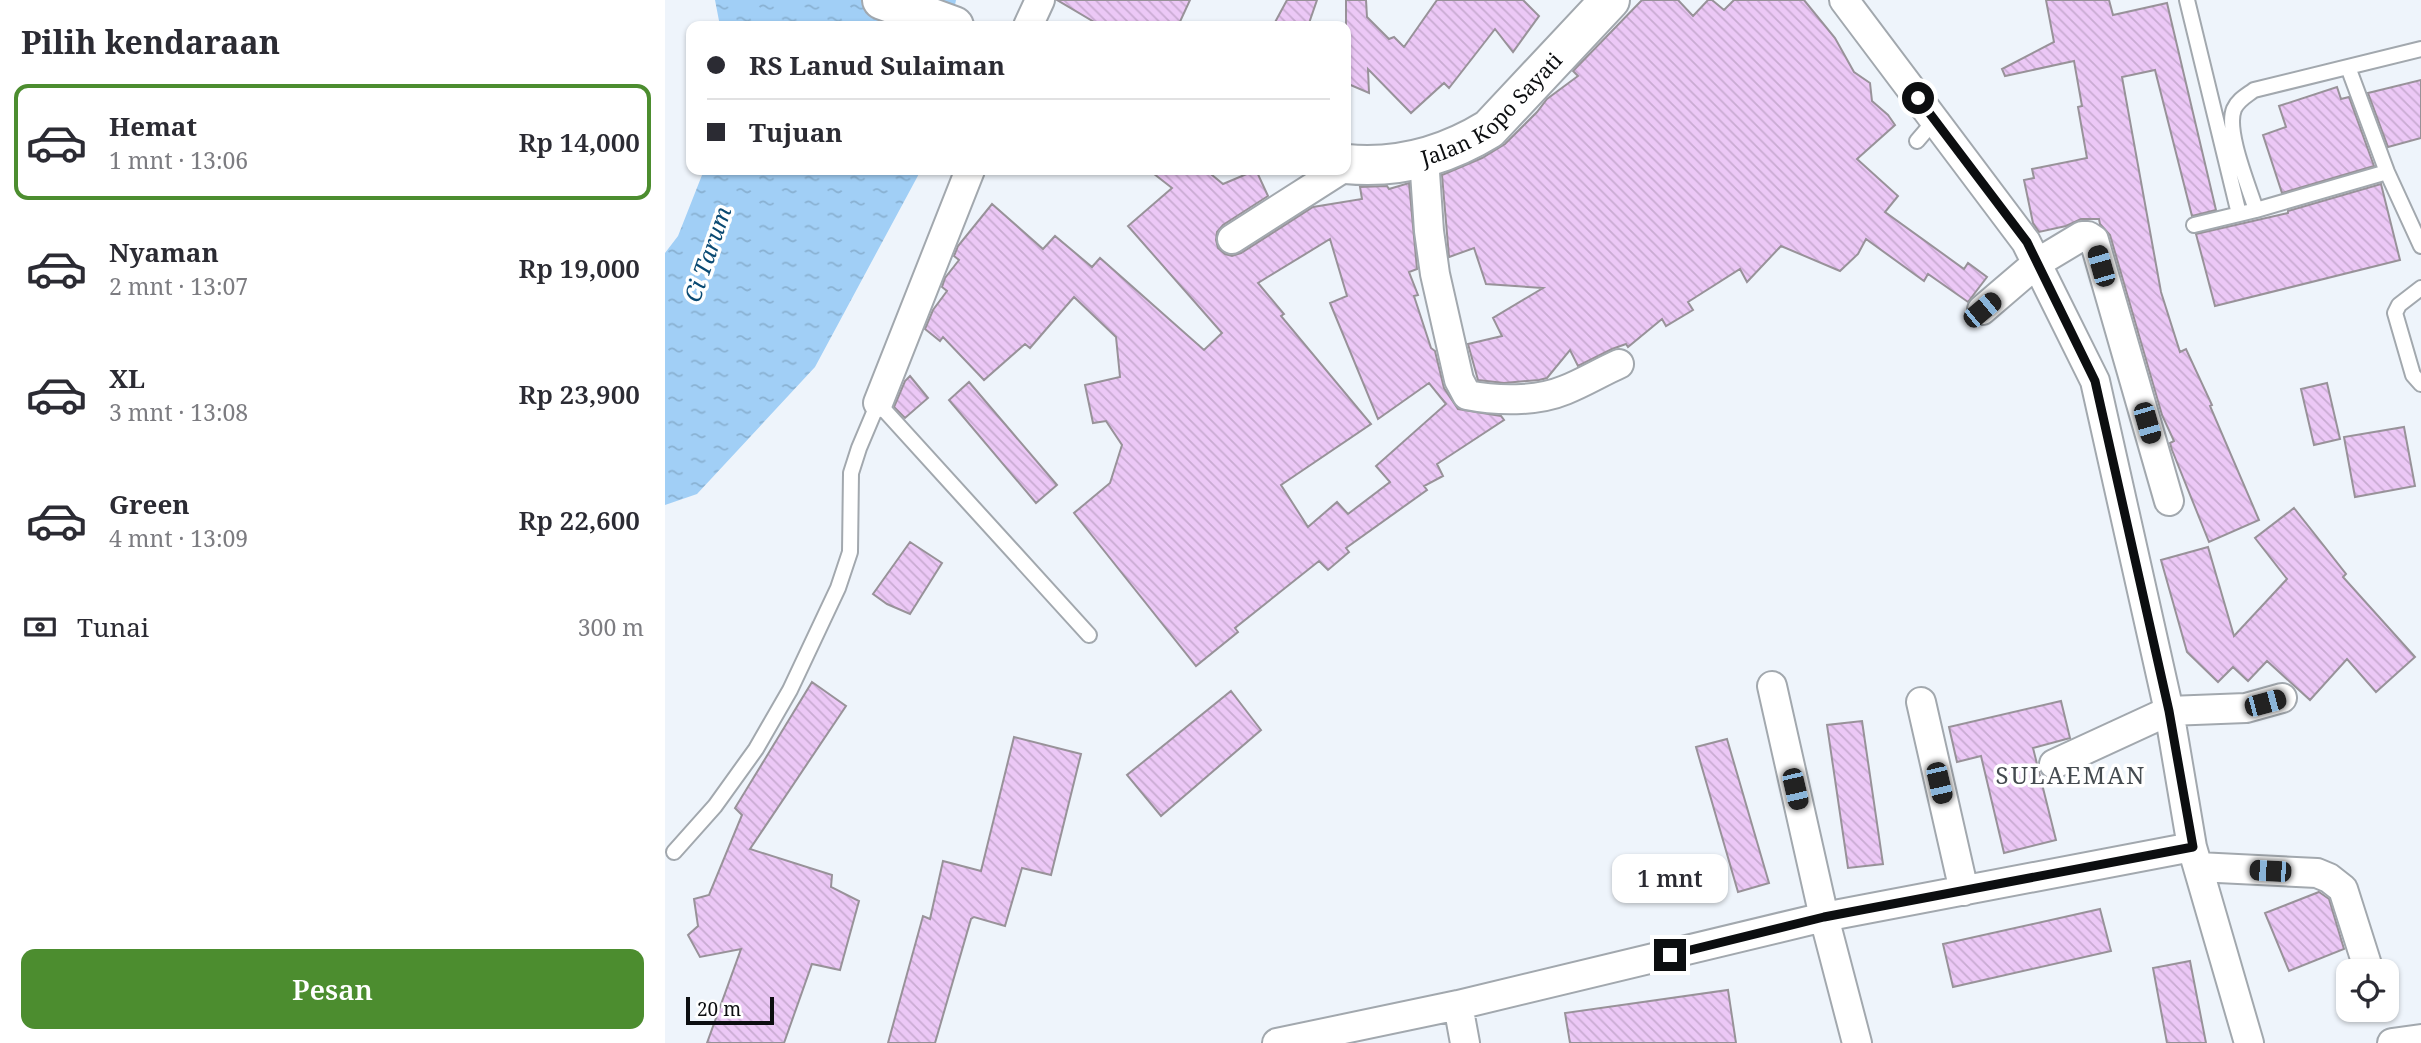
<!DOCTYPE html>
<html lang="id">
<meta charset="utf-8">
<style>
:root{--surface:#fff;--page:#f2f2f3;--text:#2b2b33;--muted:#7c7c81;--line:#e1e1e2;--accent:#4c8d2f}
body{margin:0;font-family:"Noto Serif",serif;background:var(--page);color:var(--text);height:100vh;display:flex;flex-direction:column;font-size:26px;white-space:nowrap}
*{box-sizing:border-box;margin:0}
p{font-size:23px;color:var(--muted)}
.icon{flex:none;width:38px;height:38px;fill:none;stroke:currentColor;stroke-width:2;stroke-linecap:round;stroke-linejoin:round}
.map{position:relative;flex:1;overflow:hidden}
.details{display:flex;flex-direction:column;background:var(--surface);width:665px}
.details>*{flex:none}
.hud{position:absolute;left:21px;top:21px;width:665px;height:154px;border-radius:14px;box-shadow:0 2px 5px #0004;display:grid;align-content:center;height:154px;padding:0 21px;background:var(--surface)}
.buttons{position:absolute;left:1671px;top:959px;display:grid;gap:14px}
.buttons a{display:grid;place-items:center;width:63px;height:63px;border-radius:14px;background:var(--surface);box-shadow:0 2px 5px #0004;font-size:35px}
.scale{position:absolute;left:21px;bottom:18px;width:88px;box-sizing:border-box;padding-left:7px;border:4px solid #0c0e10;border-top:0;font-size:19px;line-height:24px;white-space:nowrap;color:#0c0e10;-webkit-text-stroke:5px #fff;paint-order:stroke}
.end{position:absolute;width:32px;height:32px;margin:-16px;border:9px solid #0c0e10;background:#fff;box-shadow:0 0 0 4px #fff}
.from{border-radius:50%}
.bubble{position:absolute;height:49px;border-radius:14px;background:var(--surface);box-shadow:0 2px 5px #0004;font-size:23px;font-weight:600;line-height:49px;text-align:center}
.car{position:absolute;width:21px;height:42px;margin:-21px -10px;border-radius:9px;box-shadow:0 0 5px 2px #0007;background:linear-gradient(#222 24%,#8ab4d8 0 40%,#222 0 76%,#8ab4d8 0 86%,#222 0)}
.hud b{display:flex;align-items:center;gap:24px;height:66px;font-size:26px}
.hud b+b{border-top:2px solid var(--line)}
.hud i{width:18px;height:18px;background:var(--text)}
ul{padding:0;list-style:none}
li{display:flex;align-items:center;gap:21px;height:116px;margin:0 14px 10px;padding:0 7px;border:4px solid transparent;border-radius:14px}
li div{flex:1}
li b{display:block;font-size:26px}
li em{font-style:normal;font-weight:600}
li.active{border-color:var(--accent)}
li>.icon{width:63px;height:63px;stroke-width:1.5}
h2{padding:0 21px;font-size:32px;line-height:84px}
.pay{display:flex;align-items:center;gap:18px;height:77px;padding:0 21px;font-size:26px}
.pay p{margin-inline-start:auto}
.button{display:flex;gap:14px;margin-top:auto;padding:14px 21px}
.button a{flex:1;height:80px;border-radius:14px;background:var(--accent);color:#fff;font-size:28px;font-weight:600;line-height:80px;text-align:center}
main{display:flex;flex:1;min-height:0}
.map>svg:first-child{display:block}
.water{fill:url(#water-ripples)}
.building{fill:url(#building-back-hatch);stroke:#989299;stroke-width:2;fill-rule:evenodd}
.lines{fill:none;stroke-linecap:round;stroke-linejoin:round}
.service-casing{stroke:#a2a8ae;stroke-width:18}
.minor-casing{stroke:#a2a8ae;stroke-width:32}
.primary-casing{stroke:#a2a8ae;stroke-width:42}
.service{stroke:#fff;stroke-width:14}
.minor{stroke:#fff;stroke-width:28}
.primary{stroke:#fff;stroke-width:38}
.route{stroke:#0c0e10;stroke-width:9}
.labels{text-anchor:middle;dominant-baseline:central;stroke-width:7;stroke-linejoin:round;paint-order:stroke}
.street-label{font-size:21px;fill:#0c0e10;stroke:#fff}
.water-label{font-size:23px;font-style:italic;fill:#0a4a73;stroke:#fff}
.quarter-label{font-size:24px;letter-spacing:2px;fill:#454b50;stroke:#fff}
</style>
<main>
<section class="details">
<h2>Pilih kendaraan</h2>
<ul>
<li class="active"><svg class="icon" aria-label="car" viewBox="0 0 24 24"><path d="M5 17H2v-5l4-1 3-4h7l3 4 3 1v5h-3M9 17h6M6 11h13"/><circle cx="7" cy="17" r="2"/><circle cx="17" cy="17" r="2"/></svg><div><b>Hemat</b><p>1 mnt · 13:06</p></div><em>Rp 14,000</em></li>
<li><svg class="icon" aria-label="car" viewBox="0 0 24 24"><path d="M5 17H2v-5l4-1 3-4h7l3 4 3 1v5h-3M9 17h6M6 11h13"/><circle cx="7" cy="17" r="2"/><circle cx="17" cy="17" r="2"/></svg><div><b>Nyaman</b><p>2 mnt · 13:07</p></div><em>Rp 19,000</em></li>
<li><svg class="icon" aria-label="car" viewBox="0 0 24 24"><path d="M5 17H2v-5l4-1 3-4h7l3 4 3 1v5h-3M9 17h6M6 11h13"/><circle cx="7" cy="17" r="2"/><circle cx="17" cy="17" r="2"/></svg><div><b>XL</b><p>3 mnt · 13:08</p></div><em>Rp 23,900</em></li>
<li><svg class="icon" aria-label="car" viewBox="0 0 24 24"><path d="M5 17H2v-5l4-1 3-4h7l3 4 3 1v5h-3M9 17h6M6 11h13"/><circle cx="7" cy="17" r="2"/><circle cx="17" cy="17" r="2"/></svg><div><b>Green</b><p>4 mnt · 13:09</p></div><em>Rp 22,600</em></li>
</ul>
<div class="pay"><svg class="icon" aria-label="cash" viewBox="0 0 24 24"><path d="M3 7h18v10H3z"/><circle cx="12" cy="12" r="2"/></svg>Tunai<p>300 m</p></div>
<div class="button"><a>Pesan</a></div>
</section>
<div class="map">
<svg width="1756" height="1043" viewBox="0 0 1756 1043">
<defs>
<pattern id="water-ripples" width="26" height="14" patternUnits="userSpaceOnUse" patternTransform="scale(1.75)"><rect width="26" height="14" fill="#a1cff6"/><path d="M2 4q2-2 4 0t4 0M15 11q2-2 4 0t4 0" fill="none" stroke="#89b1d2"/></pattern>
<pattern id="building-back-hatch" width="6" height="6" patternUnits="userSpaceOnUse" patternTransform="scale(1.75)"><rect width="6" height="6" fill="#ecc8f6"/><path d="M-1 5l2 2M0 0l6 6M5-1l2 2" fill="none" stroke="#c9abd2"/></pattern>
</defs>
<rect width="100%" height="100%" fill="#eef4fb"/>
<!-- water -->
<path class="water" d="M50,0H291L286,26H55Z
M39,170H256L150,367L32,494L0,505V253L13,236Z"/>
<!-- building -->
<path class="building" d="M392,0H525L513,26H436Z
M622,0H652L643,26H608Z
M681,0H701L702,17L724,39L729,37L739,47L772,0H858L874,16L848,52L830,29L784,88L779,83L746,113L703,69L704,93L681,83Z
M977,0H1013L1028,16L1043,0H1047L1059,10L1069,0H1139L1170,38L1189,72L1205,83L1207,101L1223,115L1230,125L1192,159L1233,196L1220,212L1299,269L1303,263L1322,277L1303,302L1263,274L1259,281L1201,239L1193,254L1175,271L1116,246L1082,282L1075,269L1023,302L1028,310L1001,326L997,319L963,347L961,344L947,349L913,366L905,350L882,378L874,380L839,383L813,380L803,344L837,336L828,318L878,288L821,284L809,248L784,257L777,175L817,158L840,144L872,112L882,99L913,76L908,71Z
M1381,0H1444L1448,15L1502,3L1551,210L1527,216L1490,70L1457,77L1496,292L1515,352L1521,349L1547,405L1545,406L1594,520L1544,542L1507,450L1505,443L1509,441L1497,415L1445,235L1435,224L1434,219H1416L1401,226L1374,232L1368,223L1359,180L1369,178L1367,169L1422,158L1413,107L1417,106L1409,61L1340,76L1337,69L1389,42Z
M1756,80V138L1723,147L1703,93Z
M1672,87L1676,99L1684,97L1709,166L1617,193L1598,135L1621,127L1614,106Z
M484,170H541L558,184L591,170L603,196L558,225L552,232L551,240L553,248L560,254L567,256L576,253L648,207L697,199L695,187L722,186L724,189L744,183L752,269L744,272L753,295L749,296L766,348L770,351L779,388L793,409L836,416L839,420L772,464L778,476L759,486L762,490L681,548L684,552L663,570L654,561L570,628L573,632L531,666L409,513L445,483L457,445L441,421L428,423L420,385L455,377L451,337L409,297L365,348L360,344L319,380L278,337L275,341L260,329L268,310L282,291L277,287L280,278L294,260L289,256L293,246L327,204L378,249L390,236L427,267L435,258L539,350L557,333L463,226L507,188ZM665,239L682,296L665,303L713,419L764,383L781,404L711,466L725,482L683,514L672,502L643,527L616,485L706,424L616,316L619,314L593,283Z
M1716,184L1735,260L1550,306L1531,234L1623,213V211Z
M245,376L263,398L240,418L229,407L240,381Z
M304,382L392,485L371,503L284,400Z
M1662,383L1675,439L1649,445L1636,389Z
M1739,427L1750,486L1690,497L1679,437Z
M1629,508L1681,574L1678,577L1750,657L1711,692L1682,659L1645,700L1602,661L1583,681L1568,667L1553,682L1522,652L1496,560L1543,547L1569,636L1622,579L1590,538Z
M245,542L277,563L245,614L222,604L208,594Z
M147,682L181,706L85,849L167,875L166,887L194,901L175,970L147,964L119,1043H42L76,949L35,957L23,935L33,926L29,899L44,895L77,815L70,808Z
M566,691L596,730L496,816L462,775Z
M1396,701L1405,738L1368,748L1391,840L1339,853L1316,756L1292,762L1284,727Z
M1197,721L1218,864L1183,868L1162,725Z
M349,737L416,754L386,875L357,868L340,926L309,917L306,919L270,1043H223L258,916L265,919L278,861L316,871Z
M1062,739L1104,883L1073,892L1031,747Z
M1654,892L1664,899L1679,949L1624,971L1600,913Z
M1435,909L1446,951L1288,987L1278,944Z
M1525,961L1541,1043H1502L1488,968Z
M1063,990L1071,1043H905L900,1013Z"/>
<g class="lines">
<defs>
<path id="service" d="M1522,0L1574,214
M1683,67L1722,172L1756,246
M1252,141L1270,120
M1591,210C1584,187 1560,131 1569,109C1573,100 1581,96 1589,90L1756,49
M1529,225L1591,210L1722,172
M1756,288L1734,305L1730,313L1748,375L1756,384
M9,852L50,806L91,749L125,690L173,588L185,552L186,473L194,448L213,403L424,635"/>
<path id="minor" d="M1179,0L1361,242L1430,381L1504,711L1527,847L1584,1043
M363,26L375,0
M759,158L764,231L770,274L794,380L802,395C832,401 871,402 900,390C918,383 936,372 954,364
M567,239L675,170
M1317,310L1372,263L1417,236H1423L1429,240L1504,501
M213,403L305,170
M1107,686L1159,917L1192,1043
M1256,702L1299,891
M1389,764L1504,711L1581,708L1617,698
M1533,867L1652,873L1664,878L1678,889L1704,971
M793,1005L800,1043
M612,1043L793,1005L1159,917L1527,847
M1727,1043L1756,1039"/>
<g id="primary">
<path d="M217,0L289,26"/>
<path id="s1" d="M681,164C732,169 780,156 824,129L945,0"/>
</g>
</defs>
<!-- service casing -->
<use href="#service" class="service-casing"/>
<!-- minor casing -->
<use href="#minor" class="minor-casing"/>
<!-- primary casing -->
<use href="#primary" class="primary-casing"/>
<!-- service -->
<use href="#service" class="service"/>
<!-- minor -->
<use href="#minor" class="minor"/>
<!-- primary -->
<use href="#primary" class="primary"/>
</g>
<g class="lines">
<!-- route -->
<path class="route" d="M1005,955L1159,917L1528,847L1504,711L1430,381L1362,242L1253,98"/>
</g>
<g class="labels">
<!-- street labels -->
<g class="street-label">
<text stroke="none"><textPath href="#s1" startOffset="163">Jalan Kopo Sayati</textPath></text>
</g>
<!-- water labels -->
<g class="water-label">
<text transform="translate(42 254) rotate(-71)">Ci Tarum</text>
</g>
<!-- quarter labels -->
<g class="quarter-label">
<text x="1406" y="774">SULAEMAN</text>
</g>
</g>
</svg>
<div class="buttons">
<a><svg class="icon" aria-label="locate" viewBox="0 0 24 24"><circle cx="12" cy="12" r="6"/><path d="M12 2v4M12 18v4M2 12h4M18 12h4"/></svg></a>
</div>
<div class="scale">20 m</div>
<i class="end from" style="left:1253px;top:98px"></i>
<i class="end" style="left:1005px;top:955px"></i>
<div class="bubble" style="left:947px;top:854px;width:116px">1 mnt</div>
<i class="car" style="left:1436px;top:266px;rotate:344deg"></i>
<i class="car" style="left:1317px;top:310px;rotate:50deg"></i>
<i class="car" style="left:1482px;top:423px;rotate:164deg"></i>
<i class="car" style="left:1600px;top:703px;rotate:75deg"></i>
<i class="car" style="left:1274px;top:783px;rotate:167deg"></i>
<i class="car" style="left:1130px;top:789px;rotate:167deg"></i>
<i class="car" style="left:1605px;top:871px;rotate:273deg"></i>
<div class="hud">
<b><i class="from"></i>RS Lanud Sulaiman</b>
<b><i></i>Tujuan</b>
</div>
</div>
</main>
